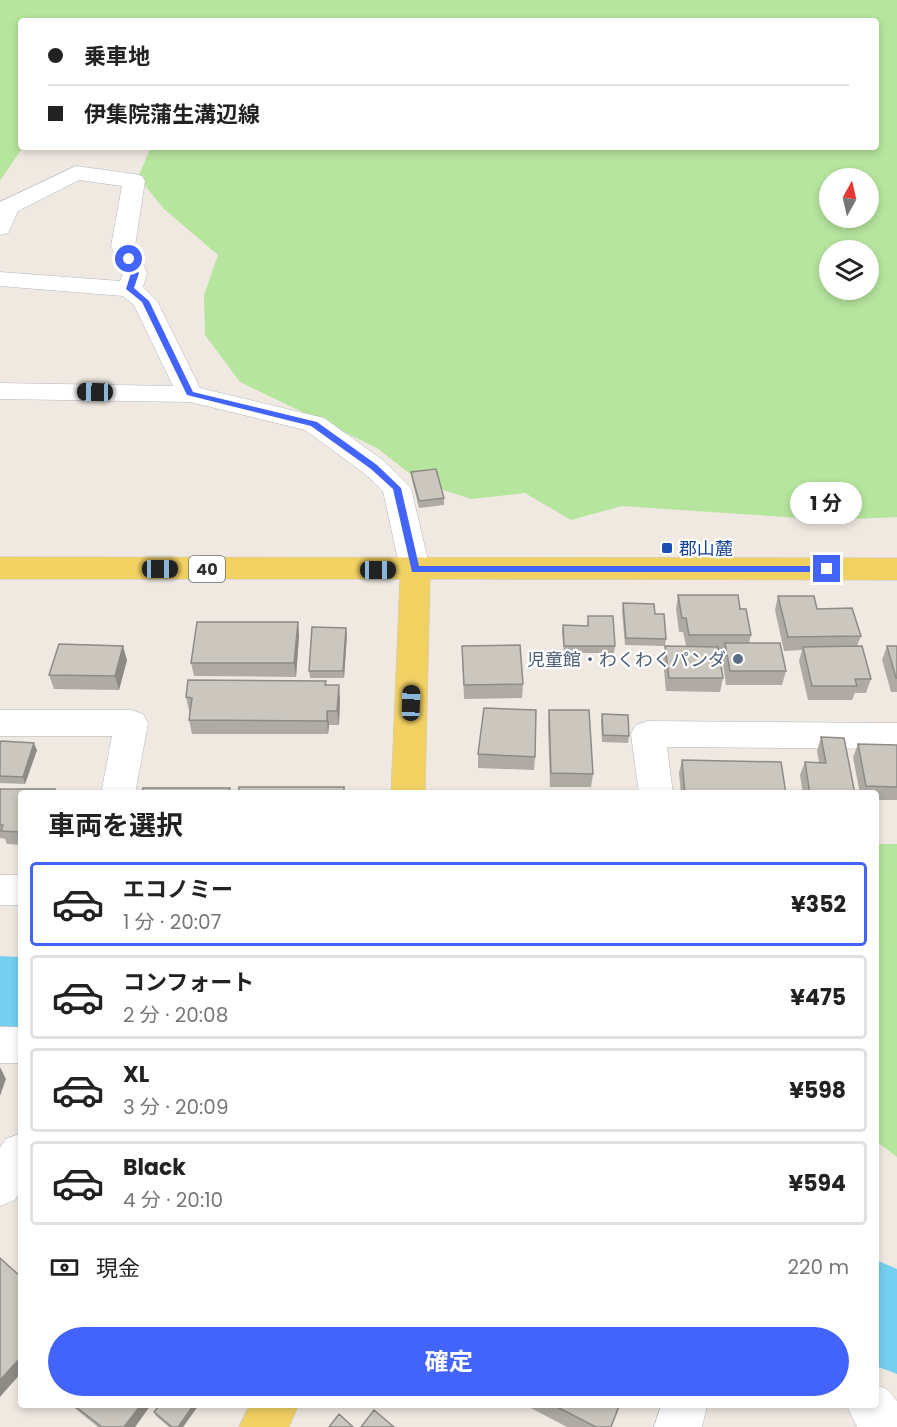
<!DOCTYPE html>
<html lang="ja">
<meta charset="utf-8">
<style>
:root{--surface:#fff;--page:#f6f6f6;--text:#222;--muted:#767676;--line:#e0e0e0;--accent:#4264fb}
body{margin:0;font-family:Poppins,"Noto Sans JP",sans-serif;background:var(--page);color:var(--text);height:100vh;display:flex;flex-direction:column;font-size:22px;white-space:nowrap}
*{box-sizing:border-box;margin:0}
p{font-size:20px;color:var(--muted)}
.icon{flex:none;width:33px;height:33px;fill:none;stroke:currentColor;stroke-width:2;stroke-linecap:round;stroke-linejoin:round}
.map{position:relative;flex:1;overflow:hidden}
.drawer{position:absolute;left:18px;top:790px;width:861px;height:618px;display:flex;flex-direction:column;background:var(--surface);border-radius:6px;box-shadow:0 3px 9px #0003}
.drawer>*{flex:none}
.banner{position:absolute;left:18px;top:18px;width:861px;height:132px;border-radius:6px;box-shadow:0 3px 9px #0003;display:grid;align-content:center;height:132px;padding:0 30px;background:var(--surface)}
.needle{width:39px;rotate:8deg}
.tools{position:absolute;left:819px;top:168px;display:grid;gap:12px}
.tools a{display:grid;place-items:center;width:60px;height:60px;border-radius:50%;background:var(--surface);box-shadow:0 3px 9px #0003;font-size:30px}
.end{position:absolute;width:27px;height:27px;margin:-14px;border:8px solid #4264fb;background:#fff;box-shadow:0 0 0 3px #fff}
.from{border-radius:50%}
.bubble{position:absolute;height:42px;border-radius:21px;background:var(--surface);box-shadow:0 3px 9px #0003;font-size:20px;font-weight:700;line-height:42px;text-align:center}
.car{position:absolute;width:18px;height:36px;margin:-18px -9px;border-radius:8px;box-shadow:0 0 4px 2px #0007;background:linear-gradient(#222 24%,#8ab4d8 0 40%,#222 0 76%,#8ab4d8 0 86%,#222 0)}
.banner b{display:flex;align-items:center;gap:21px;height:57px;font-size:22px}
.banner b+b{border-top:2px solid var(--line)}
.banner i{width:15px;height:15px;background:var(--text)}
ul{padding:0;list-style:none}
li{display:flex;align-items:center;gap:18px;height:84px;margin:0 12px 9px;padding:0 18px;border:3px solid var(--line);border-radius:6px}
li div{flex:1}
li b{display:block;font-size:22px}
li em{font-style:normal;font-weight:700}
li.on{border-color:var(--accent)}
li>.icon{width:54px;height:54px;stroke-width:1.5}
h2{padding:0 30px;font-size:27px;line-height:72px}
.pay{display:flex;align-items:center;gap:15px;height:66px;padding:0 30px;font-size:22px}
.pay p{margin-inline-start:auto}
.action{display:flex;gap:12px;margin-top:auto;padding:12px 30px}
.action a{flex:1;height:69px;border-radius:36px;background:var(--accent);color:#fff;font-size:24px;font-weight:700;line-height:69px;text-align:center}
.map>svg:first-child{display:block}
.green{fill:#b6e59e;fill-rule:evenodd}
.lines{fill:none;stroke-linecap:round;stroke-linejoin:round}
.river{fill:#75cff0;fill-rule:evenodd}
.minor-casing{stroke:#b4b7c1;stroke-width:1}
.primary-casing{stroke:#c9c9c9;stroke-width:1}
.minor{fill:#fff;fill-rule:evenodd}
.primary{fill:#f2d163;fill-rule:evenodd}
.wall{fill:#afaba4}
.shaded-wall{fill:#8e8b86}
.building{fill:#cbc7bf;stroke:#8e8b86;stroke-width:1.5}
.route{fill:#4264fb}
.transit-dot{fill:#1a4fb4;stroke:#fff;stroke-width:2}
.service-dot{fill:#5c6f8a;stroke:#fff;stroke-width:2}
.labels{text-anchor:middle;dominant-baseline:central;stroke-width:4.5;stroke-linejoin:round;paint-order:stroke}
.shield{fill:#fff;stroke:#6d6d6d;stroke-width:1.5}
.shield-label{font-size:16px;font-weight:bold;fill:#2e2e2e}
.transit-label{font-size:18px;fill:#164399;stroke:#fff;text-anchor:start}
.service-label{font-size:18px;fill:#4e5e75;stroke:#fff;text-anchor:end}
</style>
<div class="map">
<svg width="897" height="1427" viewBox="0 0 897 1427">
<rect width="100%" height="100%" fill="#efe9e1"/>
<!-- green -->
<path class="green" d="M0,0H897V517L830,520L622,506L571,520L525,493L471,499L422,483L377,448L240,382L205,335L204,295L218,255L164,209L138,177L151,147H876V21H21L23,147L0,181ZM830,178H868V218H830ZM830,250H868V290H830Z
M876,844H897V1157L876,1141Z"/>
<g class="lines">
<!-- river -->
<path class="river" d="M0,956L21,957V1027L0,1026Z
M876,1260L897,1269V1374L876,1366Z"/>
<defs>
<path id="minor" d="M76,166L134,174L142,176L145,181L135,246L147,273L143,287L157,301L200,388L324,418L384,461L411,488L430,569L426,576L415,580L404,576L400,569L383,491L364,473L305,430L190,402L0,399V383L173,386L134,305L123,296L0,286V272L120,281L123,273L111,246L122,186L79,180L18,211L8,233L0,235V202Z
M0,710H131L143,714L148,723L135,794H101L112,736H0Z
M648,721L897,723V749L667,747L673,794H639L631,734L636,725Z
M0,875H21V905H0Z
M0,1027H21V1063H0Z
M21,1133V1190L15,1200L0,1206V1148L6,1139Z
M876,1385L887,1389L897,1401V1427H857L847,1406H876Z
M661,1406H707L702,1427H654Z"/>
<path id="primary" d="M0,557L897,558V580L430,579L425,794H391L400,579H0Z
M249,1406H298L289,1427H239Z"/>
</defs>
<!-- minor casing -->
<use href="#minor" class="minor-casing"/>
<!-- primary casing -->
<use href="#primary" class="primary-casing"/>
<!-- minor -->
<use href="#minor" class="minor"/>
<!-- primary -->
<use href="#primary" class="primary"/>
</g>
<!-- wall -->
<path class="wall" d="M411,472L444,498V505L419,508L412,480Z
M678,595L740,609L751,635L749,643L786,671L782,685H726L722,657L723,649H718L723,678L720,692L666,691L663,660L665,646H686L683,632H679L676,609Z
M778,596L817,609L861,636L857,646L871,679L866,693H855L852,700H808L799,661L802,650L784,651L775,610Z
M623,603L655,614L666,639L665,646L625,645L622,611Z
M588,616L615,646L614,653H564L562,632L563,625L587,626Z
M298,622L299,636L296,677L194,676L191,663Z
M347,635L344,678H310L309,671Z
M462,646L523,684L522,698L464,699Z
M887,646H897V692H891L882,660Z
M127,660L119,690L54,689L49,675Z
M326,685L340,698L339,725H329L328,734H192L189,720L190,711H189L186,697Z
M549,710L593,774L591,787H550L548,724Z
M602,714L629,736L628,743L602,742L601,721Z
M821,737L855,794H803L800,775L805,762H819L817,751Z
M0,744L37,750L25,784L0,783Z
M858,744L897,745V800H876V794H860L853,757Z
M478,754L535,757L534,770L478,768Z
M682,760L786,794H681L679,773Z
M0,789H55L56,794H21V845L7,844L5,839L0,838Z
M72,1406H150L135,1427H98Z
M159,1406H198L183,1427H169L156,1416L154,1412Z
M527,1406H620L611,1427H567Z"/>
<!-- shaded-wall -->
<path class="shaded-wall" d="M298,622L299,636L296,677L294,663Z
M346,628L347,635L344,678L343,671Z
M123,646L127,660L119,690L115,676Z
M339,685L340,698L339,725L337,711Z
M327,711L329,725L328,734L327,721Z
M34,743L37,750L25,784L23,777Z
M0,1067L6,1079L0,1096Z
M21,1357V1373L0,1397V1380Z
M140,1406H150L135,1427H124Z
M193,1406H198L183,1427H178Z"/>
<!-- building -->
<path class="building" d="M436,469L444,498L419,501L411,472Z
M678,595H738L740,609H746L751,635H689L686,618H682Z
M778,596H814L817,609L852,608L861,636L788,637Z
M623,603L654,604L655,614H664L666,639L626,638Z
M588,616H613L615,646H564L563,625L588,626Z
M197,622H298L294,663H191Z
M312,627L346,628L343,671H309Z
M725,643H780L786,671H730Z
M59,644L123,646L115,676L49,675Z
M520,645L523,684L464,685L462,646Z
M665,646L718,647L723,678H669Z
M862,646L871,679H855L857,686H812L803,647Z
M887,646H897V678H896Z
M188,680L326,681L325,685H339L337,711H327V721L189,720L192,698L186,697Z
M484,708L536,710L535,757L478,754Z
M549,710H589L593,774L551,773Z
M602,714L628,715L629,736L603,735Z
M821,737L844,738L855,794H810L805,762L826,763Z
M1,741L34,743L23,777L0,776V744Z
M858,744L897,745V787L866,786Z
M682,760L781,762L786,794H685Z
M239,787H344V794H238Z
M143,788H230L229,794H142Z
M0,789H55L54,794H21V832L1,831L3,825H0Z
M0,1258L21,1277V1357L0,1380Z
M75,1406H140L124,1427H102Z
M159,1406H193L178,1427H172L154,1412Z
M555,1406H619L611,1427H596Z
M374,1410L394,1427H361Z
M339,1414L353,1427H329Z"/>
<!-- route -->
<path class="route" d="M129,257L139,273L134,288L149,301L193,392L317,422L377,465L401,488L419,566H827L832,569L827,572H412L393,489L371,469L311,426L187,395L142,302L126,289L131,273L125,259Z"/>
<!-- markers -->
<rect class="transit-dot" x="661" y="542" width="12" height="12" rx="3"/>
<circle class="service-dot" cx="738" cy="659" r="6"/>
<g class="labels">
<!-- shield labels -->
<rect class="shield" x="189" y="556" width="36" height="26" rx="4.5"/>
<g class="shield-label">
<text x="207" y="569">40</text>
</g>
<!-- transit labels -->
<g class="transit-label">
<text x="679" y="548">郡山麓</text>
</g>
<!-- service labels -->
<g class="service-label">
<text x="726" y="659">児童館・わくわくパンダ</text>
</g>
</g>
</svg>
<div class="tools">
<a><svg class="needle" viewBox="-14 -14 28 28"><path d="M0-13l5 13h-10z" fill="#e53935"/><path d="M0 13l5-13h-10z" fill="#767676"/></svg></a>
<a><svg class="icon" aria-label="layers" viewBox="0 0 24 24"><path d="M12 4l9 5-9 5-9-5zM3 14l9 5 9-5"/></svg></a>
</div>
<i class="end from" style="left:129px;top:259px"></i>
<i class="end" style="left:827px;top:569px"></i>
<div class="bubble" style="left:790px;top:482px;width:72px">1 分</div>
<i class="car" style="left:95px;top:392px;rotate:271deg"></i>
<i class="car" style="left:160px;top:569px;rotate:90deg"></i>
<i class="car" style="left:378px;top:570px;rotate:90deg"></i>
<i class="car" style="left:411px;top:703px;rotate:2deg"></i>
<div class="banner">
<b><i class="from"></i>乗車地</b>
<b><i></i>伊集院蒲生溝辺線</b>
</div>
<section class="drawer">
<h2>車両を選択</h2>
<ul>
<li class="on"><svg class="icon" aria-label="car" viewBox="0 0 24 24"><path d="M5 17H2v-5l4-1 3-4h7l3 4 3 1v5h-3M9 17h6M6 11h13"/><circle cx="7" cy="17" r="2"/><circle cx="17" cy="17" r="2"/></svg><div><b>エコノミー</b><p>1 分 · 20:07</p></div><em>¥352</em></li>
<li><svg class="icon" aria-label="car" viewBox="0 0 24 24"><path d="M5 17H2v-5l4-1 3-4h7l3 4 3 1v5h-3M9 17h6M6 11h13"/><circle cx="7" cy="17" r="2"/><circle cx="17" cy="17" r="2"/></svg><div><b>コンフォート</b><p>2 分 · 20:08</p></div><em>¥475</em></li>
<li><svg class="icon" aria-label="car" viewBox="0 0 24 24"><path d="M5 17H2v-5l4-1 3-4h7l3 4 3 1v5h-3M9 17h6M6 11h13"/><circle cx="7" cy="17" r="2"/><circle cx="17" cy="17" r="2"/></svg><div><b>XL</b><p>3 分 · 20:09</p></div><em>¥598</em></li>
<li><svg class="icon" aria-label="car" viewBox="0 0 24 24"><path d="M5 17H2v-5l4-1 3-4h7l3 4 3 1v5h-3M9 17h6M6 11h13"/><circle cx="7" cy="17" r="2"/><circle cx="17" cy="17" r="2"/></svg><div><b>Black</b><p>4 分 · 20:10</p></div><em>¥594</em></li>
</ul>
<div class="pay"><svg class="icon" aria-label="cash" viewBox="0 0 24 24"><path d="M3 7h18v10H3z"/><circle cx="12" cy="12" r="2"/></svg>現金<p>220 m</p></div>
<div class="action"><a>確定</a></div>
</section>
</div>
